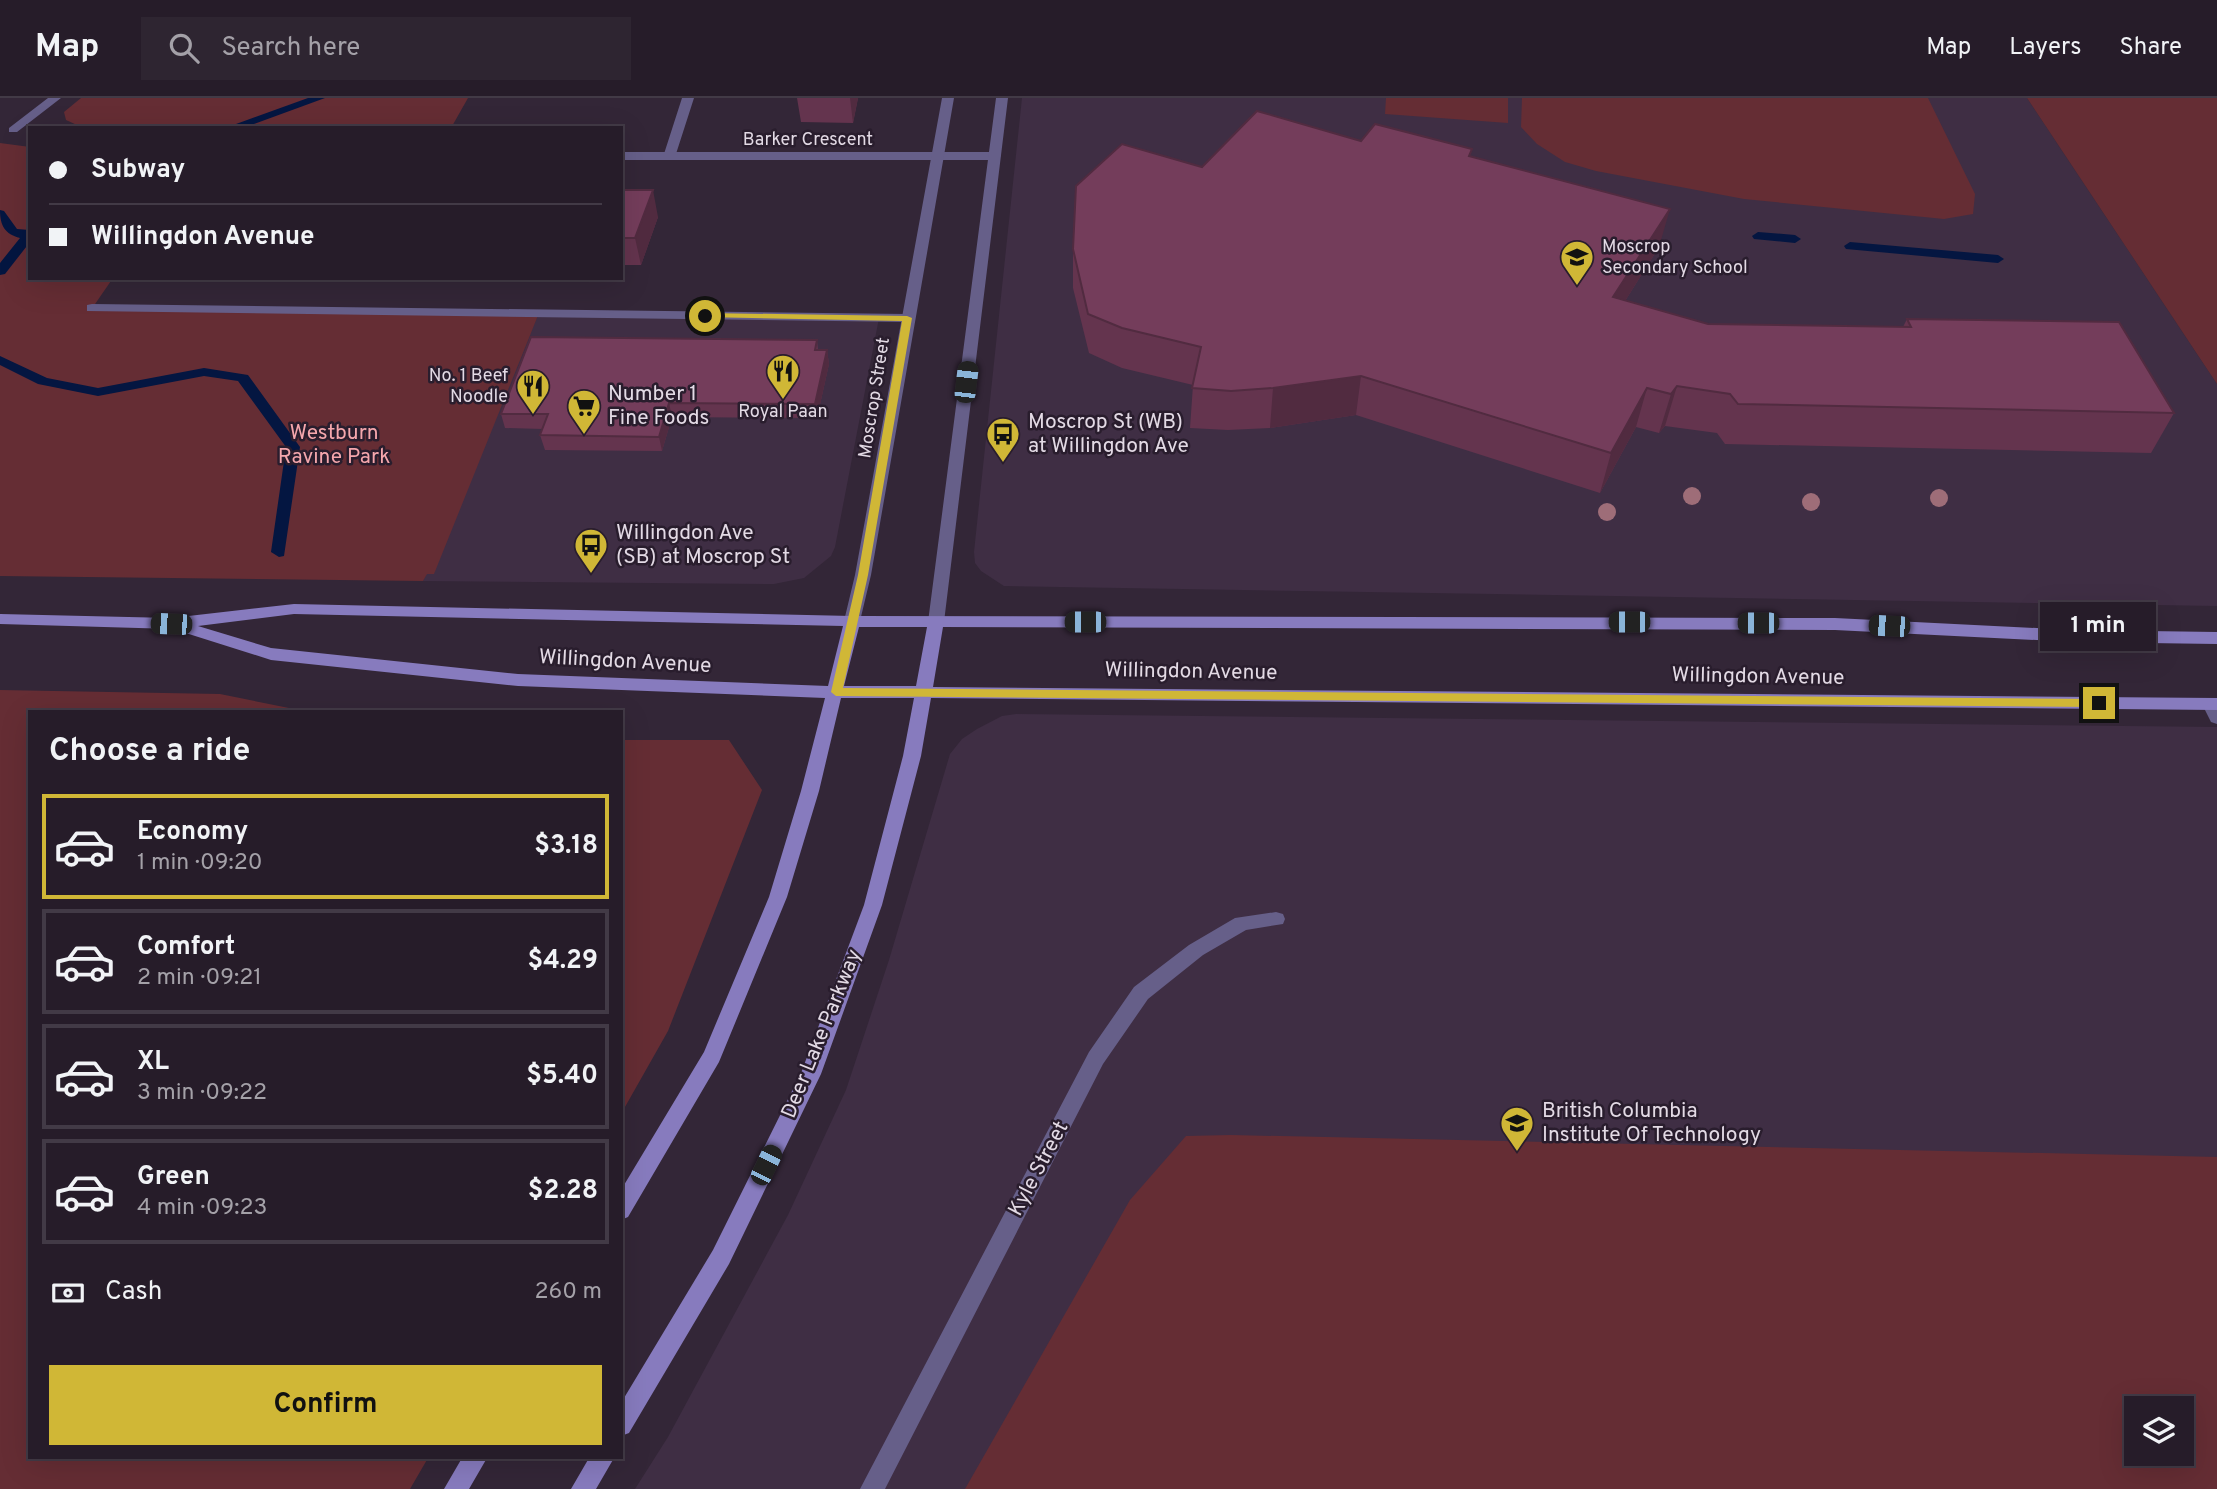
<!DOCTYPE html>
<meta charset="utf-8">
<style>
:root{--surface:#261c29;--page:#2e2531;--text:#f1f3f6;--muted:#a4a1a8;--line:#423a46;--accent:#d0b736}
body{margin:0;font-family:Overpass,sans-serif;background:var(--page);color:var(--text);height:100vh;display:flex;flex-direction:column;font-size:26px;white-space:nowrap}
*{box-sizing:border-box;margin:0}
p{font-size:23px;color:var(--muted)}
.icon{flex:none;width:38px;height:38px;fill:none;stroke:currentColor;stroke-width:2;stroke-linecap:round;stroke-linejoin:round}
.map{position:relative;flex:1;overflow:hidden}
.panel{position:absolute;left:28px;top:612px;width:595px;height:749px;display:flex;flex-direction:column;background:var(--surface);border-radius:0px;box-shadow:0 7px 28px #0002,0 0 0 2px var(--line)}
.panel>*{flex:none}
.banner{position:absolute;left:28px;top:28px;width:595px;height:154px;border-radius:0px;box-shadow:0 7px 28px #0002,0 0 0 2px var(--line);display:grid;align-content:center;height:154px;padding:0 21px;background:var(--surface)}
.tools{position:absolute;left:2124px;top:1298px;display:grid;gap:14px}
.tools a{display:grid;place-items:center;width:70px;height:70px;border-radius:0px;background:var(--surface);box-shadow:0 7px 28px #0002,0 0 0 2px var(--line);font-size:35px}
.end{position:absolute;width:32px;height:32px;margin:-16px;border:9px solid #d0b736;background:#111;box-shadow:0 0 0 4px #111}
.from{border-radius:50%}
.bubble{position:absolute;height:49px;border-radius:0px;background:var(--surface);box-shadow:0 7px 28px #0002,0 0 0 2px var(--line);font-size:23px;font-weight:700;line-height:49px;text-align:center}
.car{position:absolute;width:21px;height:42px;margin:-21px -10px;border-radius:9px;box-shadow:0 0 5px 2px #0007;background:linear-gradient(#222 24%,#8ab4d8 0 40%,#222 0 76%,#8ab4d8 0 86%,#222 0)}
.banner b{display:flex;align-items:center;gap:24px;height:66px;font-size:26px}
.banner b+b{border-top:2px solid var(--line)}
.banner i{width:18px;height:18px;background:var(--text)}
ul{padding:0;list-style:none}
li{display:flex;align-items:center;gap:21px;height:105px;margin:0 14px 10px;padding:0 7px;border:4px solid var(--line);border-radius:0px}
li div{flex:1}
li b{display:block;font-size:26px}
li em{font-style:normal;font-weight:700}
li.active{border-color:var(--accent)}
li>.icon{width:63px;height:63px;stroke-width:1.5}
h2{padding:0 21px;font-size:32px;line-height:84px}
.pay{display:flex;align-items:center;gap:18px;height:77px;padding:0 21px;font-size:26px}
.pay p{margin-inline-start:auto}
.button{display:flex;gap:14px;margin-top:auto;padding:14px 21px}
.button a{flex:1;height:80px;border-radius:0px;background:var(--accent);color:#111;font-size:28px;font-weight:700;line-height:80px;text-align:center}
header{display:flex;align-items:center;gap:42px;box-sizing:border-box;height:98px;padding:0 35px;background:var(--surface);border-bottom:2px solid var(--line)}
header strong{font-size:33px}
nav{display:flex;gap:38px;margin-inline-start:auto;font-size:24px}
.search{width:490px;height:63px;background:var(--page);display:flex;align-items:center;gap:18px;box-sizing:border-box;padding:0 24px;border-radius:0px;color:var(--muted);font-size:26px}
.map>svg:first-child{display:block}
.built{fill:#3f2e44;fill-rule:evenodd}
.green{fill:#652d34;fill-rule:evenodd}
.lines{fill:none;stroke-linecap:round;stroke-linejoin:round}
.stream{fill:#041641;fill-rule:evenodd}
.service{fill:#665f89;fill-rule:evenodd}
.minor{fill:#665f89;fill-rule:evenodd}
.tertiary{fill:#665f89;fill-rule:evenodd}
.secondary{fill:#877bbe;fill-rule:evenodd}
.tree{fill:#9e6d78}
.wall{fill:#64344e}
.shaded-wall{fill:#512b40}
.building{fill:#743d5b;stroke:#512b40;stroke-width:2}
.route{fill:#d0b736}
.labels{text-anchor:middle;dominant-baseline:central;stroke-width:5;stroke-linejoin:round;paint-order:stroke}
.far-street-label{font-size:18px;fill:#e3dae5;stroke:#291d2d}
.far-poi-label{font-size:18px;fill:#e3dae5;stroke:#291d2d;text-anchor:start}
.poi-label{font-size:21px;fill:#e3dae5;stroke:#291d2d;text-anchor:start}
.park-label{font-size:21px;fill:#f5a7ad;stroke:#291d2d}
.street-label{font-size:21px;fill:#e3dae5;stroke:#291d2d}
</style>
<header>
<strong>Map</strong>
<div class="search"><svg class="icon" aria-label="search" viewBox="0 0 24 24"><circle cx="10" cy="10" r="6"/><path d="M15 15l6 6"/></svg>Search here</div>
<nav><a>Map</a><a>Layers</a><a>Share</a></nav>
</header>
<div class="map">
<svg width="2217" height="1391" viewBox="0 0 2217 1391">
<rect width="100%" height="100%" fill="#332637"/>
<!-- built -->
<path class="built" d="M1022,0H2027L2217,286V508L1004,488L981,473L975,465L974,454Z
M539,215L879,220L835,449L831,458L804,480L774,486L423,483Z
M1016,616L2217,629V1391H635L668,1339L788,1117L846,992L889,862L950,656L962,641L977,631L1002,618ZM2137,1311H2182V1356H2137Z"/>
<!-- green -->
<path class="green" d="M81,0H468L451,30H104L77,27L66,22L64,14Z
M1386,0H1508V25L1385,16Z
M1522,0H1928L1975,96L1973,116L1944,121L1744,101L1596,73L1565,64L1537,46L1521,29Z
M2027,0H2217V286Z
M0,45L30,49V180H113L93,209L539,215L434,476H427L423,483L0,478Z
M0,592L220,596L309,614H30V1360H428L410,1391H0Z
M621,642H729L762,692L668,933L621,1016Z
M1231,1037L2217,1059V1391H965L1130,1102L1186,1038ZM2137,1311H2182V1356H2137Z"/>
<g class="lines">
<!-- stream -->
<path class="stream" d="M308,0H325L243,30H225Z
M0,112L4,113L17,131L30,132V144L5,176L0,177V165L20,140C5,136 0,128 0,112Z
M1758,134L1795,137L1801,141L1795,145L1754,141L1752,138Z
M1850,144L1998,157L2004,161L1998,165L1846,151L1844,148Z
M0,258L47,280L98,290L204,270L248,277L300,349L284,458L279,459L271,454L286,349L238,283L204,278L98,298L38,286L0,267Z"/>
<!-- service -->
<path class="service" d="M682,0H694L675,59L665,62L663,59Z
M92,206L907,216L914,220L907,224L87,213V207Z
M2210,600L2217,604V626L2211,624L2202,606Z
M1276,814L1283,816L1285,821L1283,826L1246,832L1203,857L1148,901L1103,966L885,1391H860L1089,954L1134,889L1189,847L1235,820Z"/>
<!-- minor -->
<path class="minor" d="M48,0H61L17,34H9V30Z
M621,54H995L1001,58L995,62H621Z"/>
<!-- tertiary -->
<path class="tertiary" d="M942,0H954L871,477L860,523L852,528L844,523L855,477Z
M996,0H1008L944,524L936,530L928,524Z"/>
<!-- secondary -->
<path class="secondary" d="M294,506L852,518L1835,520L2076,532L2217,534V546L2076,544L1835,532L943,529L933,589L2217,600V612L931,600L921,658L882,807L821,976L729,1166L629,1335L621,1338V1305L713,1152L801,975L864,807L903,658L914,600H841L819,693L787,799L719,964L628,1119L621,1122V1092L704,954L769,799L801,693L825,600L518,588L271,562L173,531L0,526V516L171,520ZM294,516L843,528L828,588L518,576L271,550L198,528ZM859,529H927L916,588H844Z
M462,1360H487L469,1391H444Z
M589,1360H614L596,1391H571Z"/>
</g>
<!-- trees -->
<g class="tree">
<circle cx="1692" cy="398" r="9"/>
<circle cx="1939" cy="400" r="9"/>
<circle cx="1811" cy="404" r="9"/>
<circle cx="1607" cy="414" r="9"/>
</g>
<!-- wall -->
<path class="wall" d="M797,0H858L853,25L801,24Z
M1361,43L1471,58L1659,149L1625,203L1708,226L1903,229L1907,221L2174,315L2151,355L1725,346L1717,335L1665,328L1659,335L1636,329L1600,395L1356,317L1270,330L1228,332L1190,330L1193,287L1122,270L1089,255L1073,190V151L1202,69Z
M621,92L658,119L641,167H621Z
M817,242L818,252H827L829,266L817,320L672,319L662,353L545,352L540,337L543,331L505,330L501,316Z"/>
<!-- shaded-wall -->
<path class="shaded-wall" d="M850,0H858L853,25Z
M653,92L658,119L641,167L635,140Z
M1670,111L1659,149L1603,238L1613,199Z
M827,252L829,266L817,320L815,306Z
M1361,278L1356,317L1270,330L1273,290Z
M1677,288L1665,328L1659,335L1671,296Z
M1647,290L1636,329L1600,395L1611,355Z
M669,305L672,319L662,353L659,339Z"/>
<!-- building -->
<path class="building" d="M1257,13L1361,43L1375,26L1472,51L1469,58L1670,111L1613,199L1708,226L1911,229L1907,221L2119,224L2174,315L1738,306L1730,296L1677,288L1671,296L1647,290L1611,355L1361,278L1273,290L1231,293L1192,290L1201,249L1122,230L1088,216L1073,151L1076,88L1122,46L1202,69Z
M621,92H653L635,140H621Z
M531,239L817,242L815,252H827L815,306L669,305L659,339L540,337L548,316H501Z"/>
<!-- route -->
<path class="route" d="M705,215L907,218L912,220L868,477L843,590L2099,601L2105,605L2099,609L836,598L831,594L858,477L902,223L702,219Z"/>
<!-- icons -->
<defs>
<symbol id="school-pin" viewBox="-11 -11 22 30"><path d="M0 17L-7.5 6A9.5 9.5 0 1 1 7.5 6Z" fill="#d0b736" stroke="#291d2d"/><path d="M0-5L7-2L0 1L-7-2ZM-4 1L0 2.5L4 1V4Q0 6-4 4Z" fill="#111"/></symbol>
<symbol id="restaurant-pin" viewBox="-11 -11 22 30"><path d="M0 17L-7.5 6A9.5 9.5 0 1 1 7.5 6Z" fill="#d0b736" stroke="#291d2d"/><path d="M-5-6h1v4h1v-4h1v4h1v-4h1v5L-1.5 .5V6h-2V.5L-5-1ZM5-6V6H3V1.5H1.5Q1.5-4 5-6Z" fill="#111"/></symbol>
<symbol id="supermarket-pin" viewBox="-11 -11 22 30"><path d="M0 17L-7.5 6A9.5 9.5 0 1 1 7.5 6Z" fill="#d0b736" stroke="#291d2d"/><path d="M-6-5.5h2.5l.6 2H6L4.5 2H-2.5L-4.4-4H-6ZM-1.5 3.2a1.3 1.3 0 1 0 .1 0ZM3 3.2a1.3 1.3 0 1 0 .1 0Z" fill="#111"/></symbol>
<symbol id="bus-pin" viewBox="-11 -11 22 30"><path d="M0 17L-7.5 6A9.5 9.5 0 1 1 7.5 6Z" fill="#d0b736" stroke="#291d2d"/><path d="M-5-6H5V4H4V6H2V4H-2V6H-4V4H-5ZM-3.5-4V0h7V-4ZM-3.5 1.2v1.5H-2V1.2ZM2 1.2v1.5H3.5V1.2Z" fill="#111"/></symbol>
<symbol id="university-pin" viewBox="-11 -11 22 30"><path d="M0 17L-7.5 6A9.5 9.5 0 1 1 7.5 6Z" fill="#d0b736" stroke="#291d2d"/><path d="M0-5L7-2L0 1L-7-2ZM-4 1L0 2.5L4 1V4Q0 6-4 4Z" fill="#111"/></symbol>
</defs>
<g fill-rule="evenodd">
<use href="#school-pin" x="1558" y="140" width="38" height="52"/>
<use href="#restaurant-pin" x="764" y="254" width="38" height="52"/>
<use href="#restaurant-pin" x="514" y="269" width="38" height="52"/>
<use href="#supermarket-pin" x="565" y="289" width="38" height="52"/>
<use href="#bus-pin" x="984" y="317" width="38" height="52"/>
<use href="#bus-pin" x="572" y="428" width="38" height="52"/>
<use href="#university-pin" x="1498" y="1006" width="38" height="52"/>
</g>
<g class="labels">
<!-- far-street labels -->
<g class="far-street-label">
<text x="808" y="42">Barker Crescent</text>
<text transform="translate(875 300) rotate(-81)">Moscrop Street</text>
</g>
<!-- far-poi labels -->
<g class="far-poi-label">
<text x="1602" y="149">Moscrop<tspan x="1602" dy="21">Secondary School</tspan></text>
<text x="508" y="278" text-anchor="end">No. 1 Beef<tspan x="508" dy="21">Noodle</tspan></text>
<text x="783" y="314" text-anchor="middle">Royal Paan</text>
</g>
<!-- poi labels -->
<g class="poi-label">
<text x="608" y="296">Number 1<tspan x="608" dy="24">Fine Foods</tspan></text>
<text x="1028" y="324">Moscrop St (WB)<tspan x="1028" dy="24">at Willingdon Ave</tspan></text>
<text x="616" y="435">Willingdon Ave<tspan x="616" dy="24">(SB) at Moscrop St</tspan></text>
<text x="1542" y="1013">British Columbia<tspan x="1542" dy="24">Institute Of Technology</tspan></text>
</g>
<!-- park labels -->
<g class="park-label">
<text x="334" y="335">Westburn<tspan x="334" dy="24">Ravine Park</tspan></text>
</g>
<!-- street labels -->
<g class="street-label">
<text transform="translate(625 564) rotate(3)">Willingdon Avenue</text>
<text transform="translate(1191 574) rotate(1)">Willingdon Avenue</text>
<text transform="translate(1758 579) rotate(1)">Willingdon Avenue</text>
<text transform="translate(822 936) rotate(-68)">Deer Lake Parkway</text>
<text transform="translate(1039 1071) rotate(-62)">Kyle Street</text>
</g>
</g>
</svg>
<div class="tools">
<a><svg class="icon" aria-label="layers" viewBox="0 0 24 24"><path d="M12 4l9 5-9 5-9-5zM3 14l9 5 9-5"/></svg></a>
</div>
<i class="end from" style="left:705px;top:218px"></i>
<i class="end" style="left:2099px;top:605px"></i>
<div class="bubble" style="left:2040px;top:504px;width:116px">1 min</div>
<i class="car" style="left:966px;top:284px;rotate:7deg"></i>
<i class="car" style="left:1085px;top:524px;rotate:270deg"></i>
<i class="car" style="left:1629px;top:524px;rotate:270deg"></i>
<i class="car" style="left:1758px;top:525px;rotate:270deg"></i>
<i class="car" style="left:171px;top:526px;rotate:272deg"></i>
<i class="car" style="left:1889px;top:528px;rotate:273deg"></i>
<i class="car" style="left:766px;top:1067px;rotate:26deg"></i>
<div class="banner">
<b><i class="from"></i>Subway</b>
<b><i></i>Willingdon Avenue</b>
</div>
<section class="panel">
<h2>Choose a ride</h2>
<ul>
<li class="active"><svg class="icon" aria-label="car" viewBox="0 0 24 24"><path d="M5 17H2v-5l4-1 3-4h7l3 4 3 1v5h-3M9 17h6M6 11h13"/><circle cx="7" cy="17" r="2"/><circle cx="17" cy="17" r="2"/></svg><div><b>Economy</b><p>1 min · 09:20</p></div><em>$3.18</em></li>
<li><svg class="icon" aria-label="car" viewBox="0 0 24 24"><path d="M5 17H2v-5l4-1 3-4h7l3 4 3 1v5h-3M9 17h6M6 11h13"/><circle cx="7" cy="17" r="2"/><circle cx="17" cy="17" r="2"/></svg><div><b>Comfort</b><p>2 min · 09:21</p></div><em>$4.29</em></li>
<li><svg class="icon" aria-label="car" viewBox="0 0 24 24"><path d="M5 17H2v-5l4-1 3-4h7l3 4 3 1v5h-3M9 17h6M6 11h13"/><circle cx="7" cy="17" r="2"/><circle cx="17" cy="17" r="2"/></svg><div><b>XL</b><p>3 min · 09:22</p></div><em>$5.40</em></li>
<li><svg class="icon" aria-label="car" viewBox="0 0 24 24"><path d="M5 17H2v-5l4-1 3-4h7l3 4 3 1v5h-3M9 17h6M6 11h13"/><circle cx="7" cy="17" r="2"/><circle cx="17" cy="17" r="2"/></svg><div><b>Green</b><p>4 min · 09:23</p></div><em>$2.28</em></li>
</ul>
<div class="pay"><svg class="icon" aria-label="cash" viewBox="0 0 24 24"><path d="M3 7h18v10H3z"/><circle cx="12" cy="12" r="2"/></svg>Cash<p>260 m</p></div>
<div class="button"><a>Confirm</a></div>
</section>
</div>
